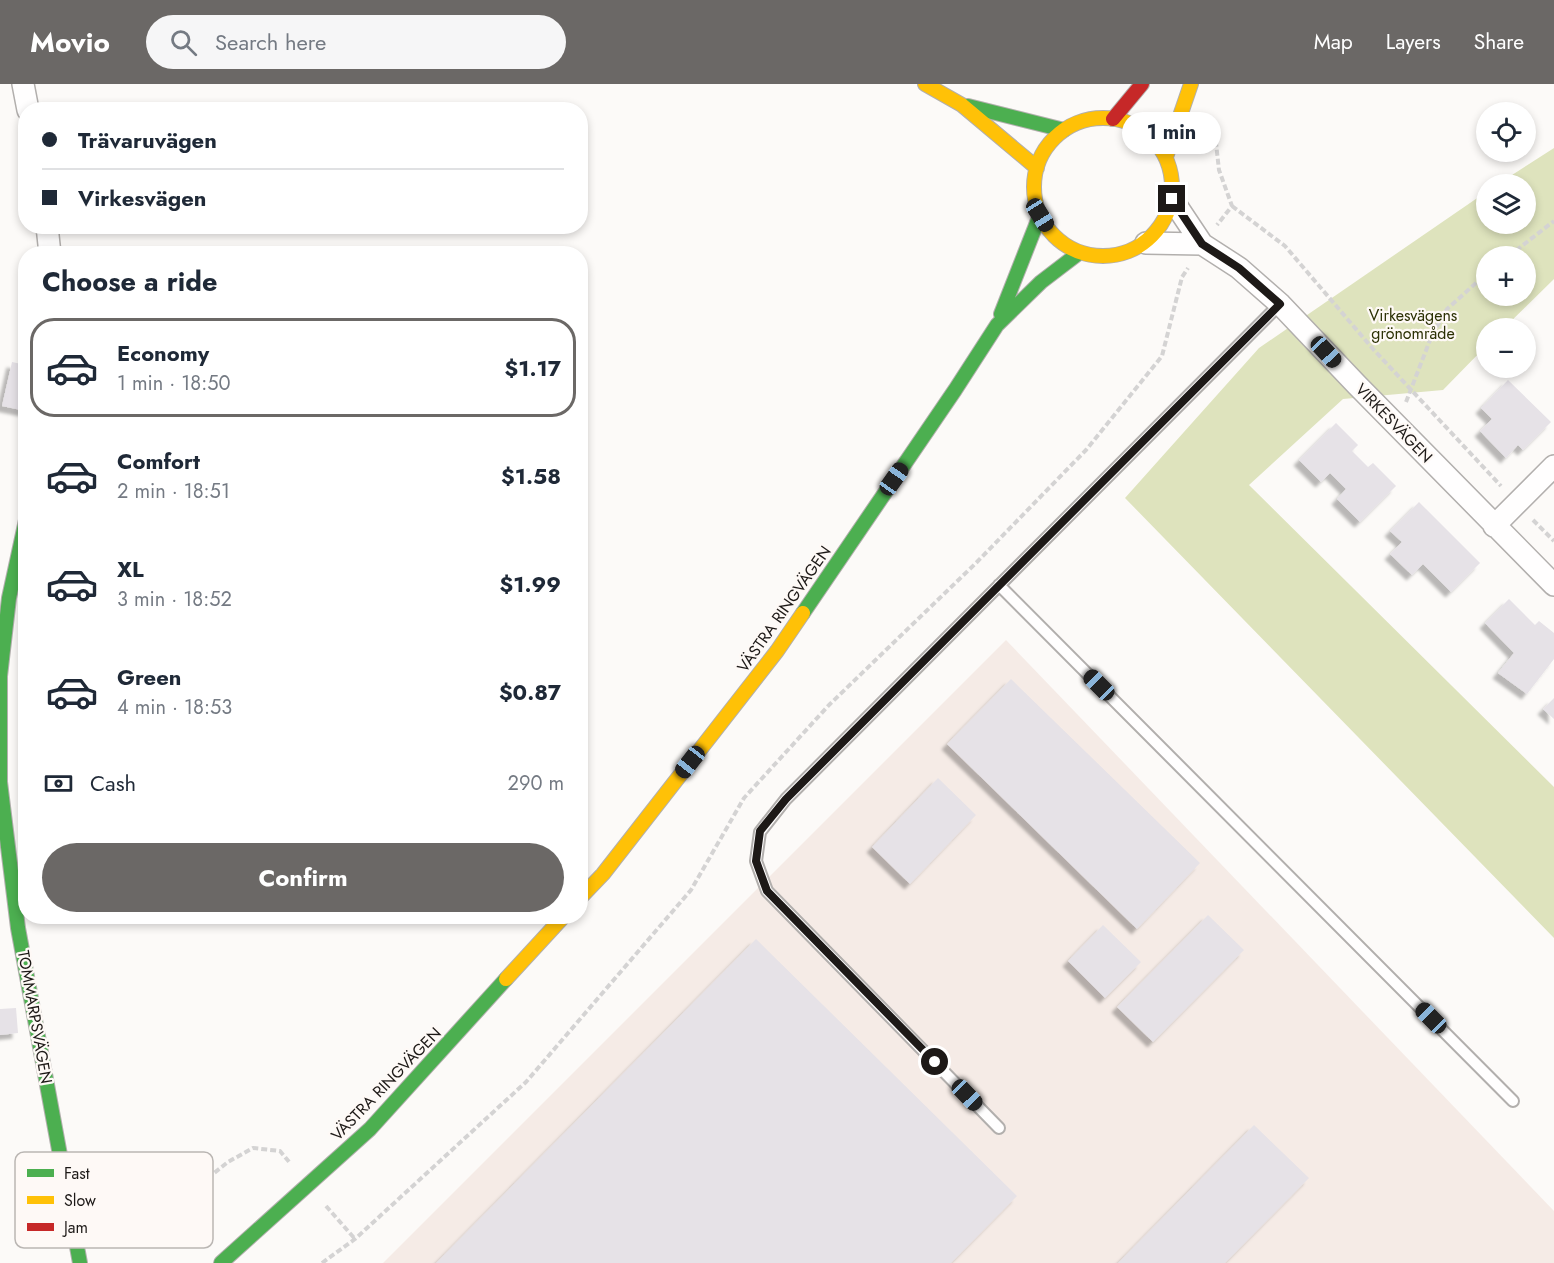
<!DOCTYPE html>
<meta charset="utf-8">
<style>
:root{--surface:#fff;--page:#f6f6f7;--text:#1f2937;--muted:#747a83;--line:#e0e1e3;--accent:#6b6866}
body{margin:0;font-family:Jost,sans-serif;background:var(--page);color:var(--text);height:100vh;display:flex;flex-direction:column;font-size:22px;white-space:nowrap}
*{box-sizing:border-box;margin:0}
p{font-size:20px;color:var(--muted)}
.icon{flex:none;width:33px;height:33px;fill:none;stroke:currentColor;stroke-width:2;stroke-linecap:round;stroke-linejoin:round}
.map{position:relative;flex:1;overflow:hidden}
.side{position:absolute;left:18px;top:162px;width:570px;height:678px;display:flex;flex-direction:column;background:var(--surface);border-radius:24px;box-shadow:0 3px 9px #0003}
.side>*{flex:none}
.guide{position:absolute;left:18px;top:18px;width:570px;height:132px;border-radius:24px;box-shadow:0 3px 9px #0003;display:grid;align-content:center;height:132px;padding:0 24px;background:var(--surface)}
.controls{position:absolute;left:1476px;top:18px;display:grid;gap:12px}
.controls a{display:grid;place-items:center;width:60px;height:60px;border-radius:50%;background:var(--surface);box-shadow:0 3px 9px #0003;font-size:30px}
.end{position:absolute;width:27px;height:27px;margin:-14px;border:8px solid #1d1917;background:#fff;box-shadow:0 0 0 3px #fff}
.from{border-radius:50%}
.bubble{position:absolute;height:42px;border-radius:21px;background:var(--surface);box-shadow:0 3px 9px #0003;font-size:20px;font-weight:700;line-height:42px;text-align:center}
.car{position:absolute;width:18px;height:36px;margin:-18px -9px;border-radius:8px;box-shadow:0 0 4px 2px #0007;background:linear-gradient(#222 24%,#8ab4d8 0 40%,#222 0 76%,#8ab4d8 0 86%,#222 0)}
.guide b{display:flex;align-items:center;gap:21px;height:57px;font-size:22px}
.guide b+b{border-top:2px solid var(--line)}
.guide i{width:15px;height:15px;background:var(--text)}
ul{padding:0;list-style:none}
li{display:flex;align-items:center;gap:18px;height:99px;margin:0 12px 9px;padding:0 12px;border:3px solid transparent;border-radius:24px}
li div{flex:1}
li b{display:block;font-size:22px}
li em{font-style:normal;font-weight:700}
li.current{border-color:var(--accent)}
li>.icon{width:54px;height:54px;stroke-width:1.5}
h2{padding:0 24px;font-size:27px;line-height:72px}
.pay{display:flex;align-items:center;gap:15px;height:66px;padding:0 24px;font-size:22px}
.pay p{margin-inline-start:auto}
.button{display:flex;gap:12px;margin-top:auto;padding:12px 24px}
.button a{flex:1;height:69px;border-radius:36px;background:var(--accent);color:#fff;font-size:24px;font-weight:700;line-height:69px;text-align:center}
header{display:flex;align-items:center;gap:36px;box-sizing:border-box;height:84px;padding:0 30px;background:var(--accent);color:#fff}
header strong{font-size:28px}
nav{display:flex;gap:33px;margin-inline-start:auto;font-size:21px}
.search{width:420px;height:54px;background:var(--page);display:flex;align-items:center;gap:15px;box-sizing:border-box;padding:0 21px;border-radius:33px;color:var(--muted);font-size:22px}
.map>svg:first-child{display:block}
.built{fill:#f5ebe6}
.green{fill:#dee3bd;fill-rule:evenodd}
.building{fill:#e6e2e7;filter:url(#shadow)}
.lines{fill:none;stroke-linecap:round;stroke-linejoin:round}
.lane-casing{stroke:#b2afad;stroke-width:14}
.street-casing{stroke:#b2afad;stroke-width:24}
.fast-casing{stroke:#b2afad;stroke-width:16}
.slow-casing{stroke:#b2afad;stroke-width:16}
.jam-casing{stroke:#b2afad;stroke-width:16}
.path{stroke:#d4d3d3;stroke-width:4;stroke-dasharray:6 3;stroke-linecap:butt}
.lane{stroke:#fffefe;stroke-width:10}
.street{stroke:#fffefe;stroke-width:21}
.fast{stroke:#4caf50;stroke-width:14}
.slow{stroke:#ffc107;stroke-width:14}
.jam{stroke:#c62828;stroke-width:14}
.route{stroke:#1d1917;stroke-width:8}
.labels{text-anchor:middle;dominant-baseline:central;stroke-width:4.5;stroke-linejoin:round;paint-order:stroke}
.park-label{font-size:16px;fill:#2b3004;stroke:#fef9f6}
.street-label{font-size:16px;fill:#1d1917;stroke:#fef9f6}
.key{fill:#fef9f6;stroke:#bab6b3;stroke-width:1.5}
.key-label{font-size:16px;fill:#1d1917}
</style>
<header>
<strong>Movio</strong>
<div class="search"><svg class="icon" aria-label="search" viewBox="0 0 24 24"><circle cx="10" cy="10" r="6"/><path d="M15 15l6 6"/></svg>Search here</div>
<nav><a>Map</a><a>Layers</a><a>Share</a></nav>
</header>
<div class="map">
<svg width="1554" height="1179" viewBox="0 0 1554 1179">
<defs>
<filter id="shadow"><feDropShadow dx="-5.5" dy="5.5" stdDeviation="1.5" flood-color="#0004"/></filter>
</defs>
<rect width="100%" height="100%" fill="#fcfaf8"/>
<!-- built -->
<path class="built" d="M1006,556L1554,1127V1179H383Z"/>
<!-- green -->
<path class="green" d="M1554,64V195L1504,244H1486V262L1443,306L1343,315L1249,401L1554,703V854L1125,414L1259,264L1486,108V140H1526V100H1498ZM1486,172H1526V212H1486Z"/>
<!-- building -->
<path class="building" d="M12,278L26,281V327L2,322Z
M1508,296L1551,338L1523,366L1518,361L1506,374L1480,347L1492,335L1481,324Z
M1336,339L1358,361L1352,367L1368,383L1373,379L1396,402L1360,438L1337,415L1346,405L1330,389L1321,398L1299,376Z
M1419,418L1480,479L1451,508L1423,480L1412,491L1390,470L1402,458L1390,447Z
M1509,515L1535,541L1539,537L1554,549V575L1527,610L1498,589L1514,569L1485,539Z
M1011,595L1200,779L1137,845L947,660Z
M1554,614V635L1543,625Z
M938,694L976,731L910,800L872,763Z
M1208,831L1244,866L1153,958L1117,923Z
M1103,841L1141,878L1105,914L1068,877Z
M756,855L1017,1112L951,1179H436Z
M16,924L18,949L0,951V925Z
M1254,1041L1309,1094L1225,1179H1118Z"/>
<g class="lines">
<defs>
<path id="lane" d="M999,501L1513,1017
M999,1044L767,807L756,777L760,748L786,715L1280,220"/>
<path id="street" d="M23,0L28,26
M1172,115L1202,160L1239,184L1280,220L1357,301L1554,501
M47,142L50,170
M1146,159L1202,160
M1494,442L1554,382"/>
<path id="fast" d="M968,22L1064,46
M1001,230L1040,131
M26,436L9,514L0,592V698L18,844L80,1179
M803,529L955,306L997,241L1041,198L1079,169
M221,1179L370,1045L506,895"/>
<path id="slow" d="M925,0L962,21L1037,84
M1034 103a69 69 0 1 1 138 0a69 69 0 1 1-138 0Z
M1166,73L1191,0
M580,814L603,790L777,567L803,529
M506,895L564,832"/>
<path id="jam" d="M1113,35L1142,0"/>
</defs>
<!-- lane casing -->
<use href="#lane" class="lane-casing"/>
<!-- street casing -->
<use href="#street" class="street-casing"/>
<!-- fast casing -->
<use href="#fast" class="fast-casing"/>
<!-- slow casing -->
<use href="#slow" class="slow-casing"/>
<!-- jam casing -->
<use href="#jam" class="jam-casing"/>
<!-- path -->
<path class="path" d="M1205,45L1215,50L1219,86L1232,122L1217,141
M1232,122L1285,162L1373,265L1501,402
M1509,172L1554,137
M1406,318L1432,251L1447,225L1486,190
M1533,436L1554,457
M326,1122L355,1155
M102,1141L126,1135L181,1115L228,1078L253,1064L280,1067L290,1079
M322,1179L355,1155L526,998L691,806L744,714L829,621L975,480L1086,366L1162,272L1182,193L1188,184"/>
<!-- lane -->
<use href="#lane" class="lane"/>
<!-- street -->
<use href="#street" class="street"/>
<!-- fast -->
<use href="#fast" class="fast"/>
<!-- slow -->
<use href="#slow" class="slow"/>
<!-- jam -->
<use href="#jam" class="jam"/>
</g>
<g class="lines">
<!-- route -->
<path class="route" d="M935,978L767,807L756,777L760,747L786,715L1280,220L1239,184L1202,160L1172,115"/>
</g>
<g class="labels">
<!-- park labels -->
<g class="park-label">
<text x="1413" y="231">Virkesvägens<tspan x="1413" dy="18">grönområde</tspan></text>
</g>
<!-- street labels -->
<g class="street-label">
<text transform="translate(1394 339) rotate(46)">VIRKESVÄGEN</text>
<text transform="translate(784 525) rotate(-55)">VÄSTRA RINGVÄGEN</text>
<text transform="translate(35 933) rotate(80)">TOMMARPSVÄGEN</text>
<text transform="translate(386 1000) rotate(-46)">VÄSTRA RINGVÄGEN</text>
</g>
</g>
<!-- legend -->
<rect x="15" y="1068" width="198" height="96" rx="9" class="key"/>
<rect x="27" y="1085" width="27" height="8" fill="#4caf50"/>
<rect x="27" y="1112" width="27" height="8" fill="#ffc107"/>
<rect x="27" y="1139" width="27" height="8" fill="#c62828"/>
<g class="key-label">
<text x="64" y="1095">Fast</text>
<text x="64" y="1122">Slow</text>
<text x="64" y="1149">Jam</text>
</g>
</svg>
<div class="controls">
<a><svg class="icon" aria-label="locate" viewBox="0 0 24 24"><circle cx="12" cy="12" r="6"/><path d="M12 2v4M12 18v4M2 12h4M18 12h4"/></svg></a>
<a><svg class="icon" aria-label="layers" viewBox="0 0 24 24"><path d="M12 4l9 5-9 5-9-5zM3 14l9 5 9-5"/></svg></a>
<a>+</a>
<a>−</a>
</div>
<i class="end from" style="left:935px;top:978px"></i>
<i class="end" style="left:1172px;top:115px"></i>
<div class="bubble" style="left:1122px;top:28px;width:99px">1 min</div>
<i class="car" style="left:1040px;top:131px;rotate:148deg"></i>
<i class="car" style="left:1326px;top:268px;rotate:137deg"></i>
<i class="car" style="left:894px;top:395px;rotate:35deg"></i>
<i class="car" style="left:1099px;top:601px;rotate:315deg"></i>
<i class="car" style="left:690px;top:678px;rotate:218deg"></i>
<i class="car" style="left:1431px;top:934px;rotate:315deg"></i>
<i class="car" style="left:967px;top:1011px;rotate:136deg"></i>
<div class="guide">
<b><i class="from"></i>Trävaruvägen</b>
<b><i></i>Virkesvägen</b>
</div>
<section class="side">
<h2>Choose a ride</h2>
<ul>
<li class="current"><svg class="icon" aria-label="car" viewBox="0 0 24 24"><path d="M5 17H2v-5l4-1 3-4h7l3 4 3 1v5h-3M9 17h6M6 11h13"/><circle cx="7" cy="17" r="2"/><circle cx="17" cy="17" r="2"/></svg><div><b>Economy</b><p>1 min · 18:50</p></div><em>$1.17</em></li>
<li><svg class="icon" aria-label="car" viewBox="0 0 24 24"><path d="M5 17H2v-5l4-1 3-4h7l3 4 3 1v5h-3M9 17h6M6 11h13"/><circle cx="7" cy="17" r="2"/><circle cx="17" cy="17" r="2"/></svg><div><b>Comfort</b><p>2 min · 18:51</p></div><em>$1.58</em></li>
<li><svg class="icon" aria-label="car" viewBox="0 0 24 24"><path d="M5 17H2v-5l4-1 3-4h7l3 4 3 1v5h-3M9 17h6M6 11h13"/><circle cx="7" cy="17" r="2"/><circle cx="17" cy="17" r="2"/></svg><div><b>XL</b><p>3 min · 18:52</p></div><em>$1.99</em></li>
<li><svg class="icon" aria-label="car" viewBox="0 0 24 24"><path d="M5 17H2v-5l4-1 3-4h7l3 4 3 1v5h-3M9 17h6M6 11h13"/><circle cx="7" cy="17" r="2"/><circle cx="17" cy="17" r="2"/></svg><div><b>Green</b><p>4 min · 18:53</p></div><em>$0.87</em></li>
</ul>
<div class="pay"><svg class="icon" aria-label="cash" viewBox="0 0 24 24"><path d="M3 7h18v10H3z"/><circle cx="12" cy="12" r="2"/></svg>Cash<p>290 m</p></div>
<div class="button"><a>Confirm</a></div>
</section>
</div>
